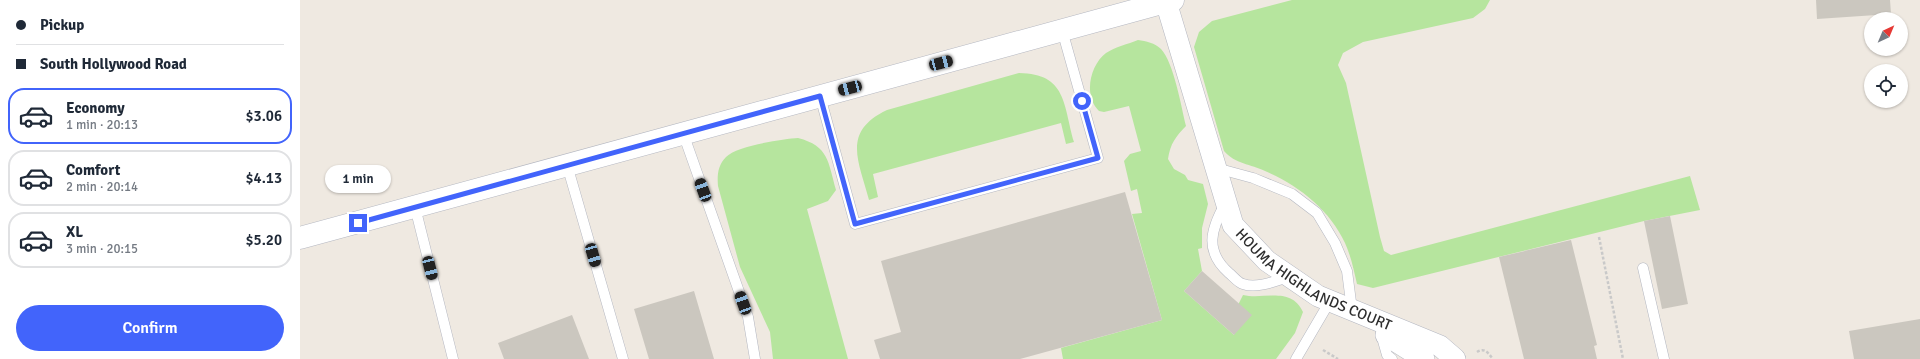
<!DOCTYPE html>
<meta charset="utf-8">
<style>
:root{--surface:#fff;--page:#f2f2f3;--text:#1f2937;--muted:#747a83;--line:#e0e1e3;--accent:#4264fb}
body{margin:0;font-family:Signika,sans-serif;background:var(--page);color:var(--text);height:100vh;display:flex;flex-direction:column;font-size:15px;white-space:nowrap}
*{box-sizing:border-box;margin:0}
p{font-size:13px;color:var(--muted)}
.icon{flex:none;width:22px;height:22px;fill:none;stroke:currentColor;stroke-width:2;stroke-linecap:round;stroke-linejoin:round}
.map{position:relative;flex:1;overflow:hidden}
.sheet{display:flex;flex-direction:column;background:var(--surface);width:300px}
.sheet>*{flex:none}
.hud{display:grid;align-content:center;height:88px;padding:0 16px;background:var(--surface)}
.needle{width:26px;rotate:44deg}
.tools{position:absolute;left:1564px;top:12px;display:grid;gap:8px}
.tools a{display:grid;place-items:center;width:44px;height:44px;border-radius:50%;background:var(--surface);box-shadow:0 1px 3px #0004;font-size:20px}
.end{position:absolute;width:18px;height:18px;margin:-9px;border:5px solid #4264fb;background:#fff;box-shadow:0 0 0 2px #fff}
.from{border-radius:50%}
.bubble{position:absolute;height:28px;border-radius:14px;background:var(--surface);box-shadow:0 1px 3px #0004;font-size:13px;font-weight:600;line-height:28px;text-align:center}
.car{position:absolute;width:12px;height:24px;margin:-12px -6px;border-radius:5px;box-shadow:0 0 3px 1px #0007;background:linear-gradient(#222 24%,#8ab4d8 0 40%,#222 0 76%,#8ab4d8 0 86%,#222 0)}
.hud b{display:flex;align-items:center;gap:14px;height:38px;font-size:15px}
.hud b+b{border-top:1px solid var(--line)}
.hud i{width:10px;height:10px;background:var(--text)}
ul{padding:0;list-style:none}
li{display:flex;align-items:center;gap:12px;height:56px;margin:0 8px 6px;padding:0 8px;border:2px solid var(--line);border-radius:16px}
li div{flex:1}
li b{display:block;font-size:15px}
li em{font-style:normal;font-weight:600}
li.active{border-color:var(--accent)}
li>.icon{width:36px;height:36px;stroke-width:1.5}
.cta{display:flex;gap:8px;margin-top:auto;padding:8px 16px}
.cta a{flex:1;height:46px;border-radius:24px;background:var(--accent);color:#fff;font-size:16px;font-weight:600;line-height:46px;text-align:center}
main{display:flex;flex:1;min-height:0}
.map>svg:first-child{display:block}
.green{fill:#b6e59e}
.building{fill:#cbc7bf}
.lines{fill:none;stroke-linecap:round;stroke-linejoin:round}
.service-casing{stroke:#b4b7c1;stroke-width:11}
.minor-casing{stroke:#b4b7c1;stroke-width:22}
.tertiary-casing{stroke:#b4b7c1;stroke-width:23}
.path{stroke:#c9c9c9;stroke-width:2.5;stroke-dasharray:3 2;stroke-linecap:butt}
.service{stroke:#fff;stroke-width:10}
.minor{stroke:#fff;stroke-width:21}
.tertiary{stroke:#fff;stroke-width:22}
.route{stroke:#4264fb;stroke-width:5}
.labels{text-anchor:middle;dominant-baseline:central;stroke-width:3;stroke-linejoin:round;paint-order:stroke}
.street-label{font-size:15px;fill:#2e2e2e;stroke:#fff}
</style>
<main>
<section class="sheet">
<div class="hud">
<b><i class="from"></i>Pickup</b>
<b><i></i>South Hollywood Road</b>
</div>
<ul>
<li class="active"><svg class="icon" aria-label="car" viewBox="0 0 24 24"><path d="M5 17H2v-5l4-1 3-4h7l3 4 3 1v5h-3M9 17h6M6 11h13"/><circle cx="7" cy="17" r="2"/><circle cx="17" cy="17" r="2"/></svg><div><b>Economy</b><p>1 min · 20:13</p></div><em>$3.06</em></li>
<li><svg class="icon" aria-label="car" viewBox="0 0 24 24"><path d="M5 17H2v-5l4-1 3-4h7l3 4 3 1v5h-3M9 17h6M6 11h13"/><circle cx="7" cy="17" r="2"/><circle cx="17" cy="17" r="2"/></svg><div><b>Comfort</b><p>2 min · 20:14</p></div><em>$4.13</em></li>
<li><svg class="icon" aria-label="car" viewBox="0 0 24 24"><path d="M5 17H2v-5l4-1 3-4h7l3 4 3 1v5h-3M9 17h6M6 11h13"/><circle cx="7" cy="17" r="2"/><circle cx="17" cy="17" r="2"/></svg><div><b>XL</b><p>3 min · 20:15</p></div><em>$5.20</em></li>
</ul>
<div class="cta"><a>Confirm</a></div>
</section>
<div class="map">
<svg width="1620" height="359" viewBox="0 0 1620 359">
<rect width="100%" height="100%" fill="#efe9e1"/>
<!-- green -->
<path class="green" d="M992,0H1190L1185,9L1173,18L1063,42L1043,53L1038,65L1046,83L1080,237L1084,251L1091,255L1390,176L1400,210L1344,221L1073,288L1057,284C1054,271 1051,256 1045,243C1030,210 998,185 965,171C951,164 935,164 924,151L894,47L899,32L912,21Z
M838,40C846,41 855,43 861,49C874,63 881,106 886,126C876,136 870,144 868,159L874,169L885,175L888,180L903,184L908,204L902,228V248L898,249L902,271L884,291L934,335L939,303L943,295C964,300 991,286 1003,312L995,333L976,359H763L761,348L862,320L832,214L842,213L837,189L831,191L824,161L830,154L841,151L829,106L804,112L799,111C783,96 790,65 806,53C815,47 828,44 838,40Z
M719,73C767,74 763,104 774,142L766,144L761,123L573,174L578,197L569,200C559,161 541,132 587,110Z
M498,138C529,146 528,162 536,190L528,201L507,209L548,359H473L470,332L440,267L418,186C417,175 418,165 426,157C436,146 483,139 498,138Z"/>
<!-- building -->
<path class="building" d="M1516,0H1590L1591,14L1517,19Z
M825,192L862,320L720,359H580L574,340L601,332L581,261Z
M1370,216L1388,304L1362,309L1344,221Z
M1271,240L1297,345L1294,346L1297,359H1224L1199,257Z
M902,271L952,315L934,335L884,291Z
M394,291L414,359H349L334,309Z
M272,315L289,359H204L198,343Z
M1620,319V359H1554L1549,331Z"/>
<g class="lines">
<defs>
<path id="service" d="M520,96L555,224L798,158L762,30
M383,133L448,317L455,359
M267,165L323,359
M916,168L953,178L992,194L1017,213L1035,243L1047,271L1052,310
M925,204C911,229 904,251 929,273C933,276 938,283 943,284C957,289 975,281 988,277
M115,207L153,359
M1343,268L1364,359
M1081,334L1087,355L1092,359
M996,359L1030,301"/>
<g id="minor">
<path id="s1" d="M866,2L933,225L967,261L1018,296L1140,346L1155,359"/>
<path d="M1086,335L1124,359"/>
</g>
<path id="tertiary" d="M0,238L873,0"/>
</defs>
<!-- service casing -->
<use href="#service" class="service-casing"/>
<!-- minor casing -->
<use href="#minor" class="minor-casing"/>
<!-- tertiary casing -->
<use href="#tertiary" class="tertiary-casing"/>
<!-- path -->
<path class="path" d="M1299,237L1323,359
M1023,350L1038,359
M1177,352C1185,347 1188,353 1193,359"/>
<!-- service -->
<use href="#service" class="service"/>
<!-- minor -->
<use href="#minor" class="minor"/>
<!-- tertiary -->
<use href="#tertiary" class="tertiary"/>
</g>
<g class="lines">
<!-- route -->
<path class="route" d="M58,223L520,96L555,224L798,158L782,101"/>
</g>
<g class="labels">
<!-- street labels -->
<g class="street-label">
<text stroke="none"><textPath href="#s1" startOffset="332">HOUMA HIGHLANDS COURT</textPath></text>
</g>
</g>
</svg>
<div class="tools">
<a><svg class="needle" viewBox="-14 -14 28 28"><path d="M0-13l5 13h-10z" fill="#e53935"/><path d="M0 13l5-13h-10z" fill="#747a83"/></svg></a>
<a><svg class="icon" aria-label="locate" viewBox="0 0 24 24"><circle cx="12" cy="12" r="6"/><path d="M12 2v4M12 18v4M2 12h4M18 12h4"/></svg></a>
</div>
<i class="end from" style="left:782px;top:101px"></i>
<i class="end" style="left:58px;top:223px"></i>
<div class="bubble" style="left:25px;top:165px;width:66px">1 min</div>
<i class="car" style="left:641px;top:63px;rotate:75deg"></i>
<i class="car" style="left:550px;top:88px;rotate:255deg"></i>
<i class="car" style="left:403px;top:190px;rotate:340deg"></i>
<i class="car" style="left:293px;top:255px;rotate:164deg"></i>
<i class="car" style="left:130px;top:268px;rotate:166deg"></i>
<i class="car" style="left:443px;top:303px;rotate:340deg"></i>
</div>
</main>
